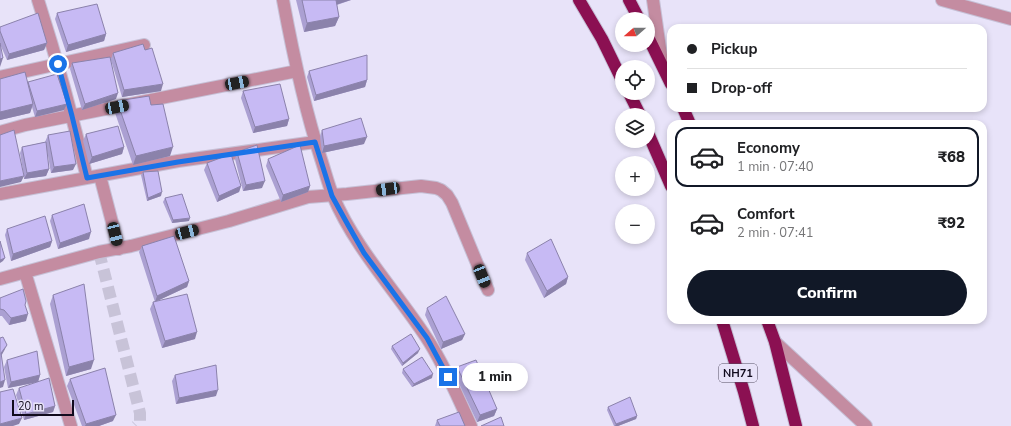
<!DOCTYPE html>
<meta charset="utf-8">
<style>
:root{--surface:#fff;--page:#f6f6f6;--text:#202124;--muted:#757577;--line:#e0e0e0;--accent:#111827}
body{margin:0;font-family:"Nunito Sans",sans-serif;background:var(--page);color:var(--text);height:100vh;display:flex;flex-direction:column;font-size:15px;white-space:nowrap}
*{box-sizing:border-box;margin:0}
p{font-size:13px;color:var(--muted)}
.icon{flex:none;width:22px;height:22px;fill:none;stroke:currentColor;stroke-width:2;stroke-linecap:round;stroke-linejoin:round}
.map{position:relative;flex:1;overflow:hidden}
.panel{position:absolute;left:667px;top:120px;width:320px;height:204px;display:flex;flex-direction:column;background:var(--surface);border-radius:12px;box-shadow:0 2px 6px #0003}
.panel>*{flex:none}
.guide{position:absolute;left:667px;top:24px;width:320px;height:88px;border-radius:12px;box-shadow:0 2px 6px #0003;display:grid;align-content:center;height:88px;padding:0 20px;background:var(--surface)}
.needle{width:26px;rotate:250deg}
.controls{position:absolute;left:615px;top:12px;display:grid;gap:8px}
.controls a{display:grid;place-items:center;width:40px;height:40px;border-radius:50%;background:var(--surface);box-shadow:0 2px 6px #0003;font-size:20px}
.scale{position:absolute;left:12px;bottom:10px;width:62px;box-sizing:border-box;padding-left:4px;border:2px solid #110b1e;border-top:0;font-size:11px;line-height:14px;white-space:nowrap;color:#110b1e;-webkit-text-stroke:3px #e8e3f9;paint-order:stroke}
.end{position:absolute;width:18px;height:18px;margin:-9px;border:5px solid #1a73e8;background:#fff;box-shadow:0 0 0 2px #fff}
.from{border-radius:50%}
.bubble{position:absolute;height:28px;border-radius:14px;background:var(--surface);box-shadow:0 2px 6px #0003;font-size:13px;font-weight:800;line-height:28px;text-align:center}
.car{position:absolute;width:12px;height:24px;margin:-12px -6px;border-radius:5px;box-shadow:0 0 3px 1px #0007;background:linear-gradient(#222 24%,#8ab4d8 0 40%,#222 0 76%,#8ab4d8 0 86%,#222 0)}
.guide b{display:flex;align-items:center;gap:14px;height:38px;font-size:15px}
.guide b+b{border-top:1px solid var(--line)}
.guide i{width:10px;height:10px;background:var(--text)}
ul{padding:7px 0 0;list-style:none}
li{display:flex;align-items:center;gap:12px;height:60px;margin:0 8px 6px;padding:0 12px;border:2px solid transparent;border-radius:12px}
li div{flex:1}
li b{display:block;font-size:15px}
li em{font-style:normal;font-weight:800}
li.on{border-color:var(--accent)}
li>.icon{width:36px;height:36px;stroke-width:1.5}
.primary-button{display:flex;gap:8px;margin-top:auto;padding:8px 20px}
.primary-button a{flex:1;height:46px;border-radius:24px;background:var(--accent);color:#fff;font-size:16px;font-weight:800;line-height:46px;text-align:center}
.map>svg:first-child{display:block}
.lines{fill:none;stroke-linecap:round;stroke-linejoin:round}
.minor-tunnel{stroke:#c8c3d8;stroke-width:12;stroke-dasharray:12 6;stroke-linecap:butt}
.minor-casing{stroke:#c6c0d6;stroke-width:14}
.highway-casing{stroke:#c6c0d6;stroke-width:14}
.minor{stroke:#c48ca1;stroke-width:12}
.highway{stroke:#8b1052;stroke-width:12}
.wall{fill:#aba0d2}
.shaded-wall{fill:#8b82ab}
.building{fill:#c7baf4;stroke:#8b82ab}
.route{stroke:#1a73e8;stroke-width:5}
.labels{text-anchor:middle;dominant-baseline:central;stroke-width:3;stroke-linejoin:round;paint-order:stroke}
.shield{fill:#e8e3f9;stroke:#524c60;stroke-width:1}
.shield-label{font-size:11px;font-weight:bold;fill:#110b1e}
</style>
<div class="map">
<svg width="1011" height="426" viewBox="0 0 1011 426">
<rect width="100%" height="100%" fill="#e8e3f9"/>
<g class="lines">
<!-- minor-tunnel -->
<path class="minor-tunnel" d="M99,252L140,413V422L136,426"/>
<defs>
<path id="minor" d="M38,0C57,59 73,118 87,178
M283,0C293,54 304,107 321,159C325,171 328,184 333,196C355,248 395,290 426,337C444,364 457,396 471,426
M653,0L662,62
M942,0L1011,19
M0,77L144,45
M0,132L25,125L297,71
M100,176L119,249
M0,194L178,161L315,142
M25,272L71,426
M0,279L99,252L131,246L229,221L308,197L347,194L421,186L436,188L441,190L447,195L452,203L488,290
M775,342L866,426"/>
<path id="highway" d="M579,0L602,39L622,80
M629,0L639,19
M648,37L671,84
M629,93L640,115
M683,108L690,124
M648,133L671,186
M722,320L744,392L753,426
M767,320L775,342L796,426"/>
</defs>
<!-- minor casing -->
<use href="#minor" class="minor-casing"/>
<!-- highway casing -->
<use href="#highway" class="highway-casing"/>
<!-- minor -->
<use href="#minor" class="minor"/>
<!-- highway -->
<use href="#highway" class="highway"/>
</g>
<!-- wall -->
<path class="wall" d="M296,0H351L337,5L339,17L335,26L304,32Z
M57,13L106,34L104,41L66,52L55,19Z
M0,27L47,43L44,50L7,60L0,44V67Z
M113,53L161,91L122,97L111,60L116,99L82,110L70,69L72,63L111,59Z
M309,71L367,80L365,87L314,101L307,77Z
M0,79L28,83V82L67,104L64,110L35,117L32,107L30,113L0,120Z
M243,91L289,119L287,126L253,133L241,98Z
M117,101L170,156L133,165L114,110Z
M322,130L364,144L322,153L320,137Z
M86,134L124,147L122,154L89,164L83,141Z
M48,135L73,170L51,173L47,150L49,169L46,176L24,179V176L21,182L24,176L20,153L22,147L45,142Z
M237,152L262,188L243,191L235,159Z
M268,159L310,186L308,192L281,202L266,166Z
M207,163L241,186L239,192L217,202L204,170Z
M143,172L161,196L147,201L141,175Z
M165,198L189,221L172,223L163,202Z
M52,215L89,239L58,249L50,221Z
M7,229L52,241L50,247L11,261L5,235Z
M142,246L189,281L187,287L157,301L195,339L162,348L150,309L153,302H155L139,252Z
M527,253L568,277L566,284L544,298L525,260Z
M53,295L91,369L66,376L50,304Z
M0,298L25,305L26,321L9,325L2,316H0Z
M427,308L465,334L462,340L441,349L425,315Z
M392,346L418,353L402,366L391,349Z
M7,360L40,375L38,382L8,388L4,367Z
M457,367L497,409L494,416L477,422L454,373Z
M403,369L432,378L412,387L402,373Z
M175,375L216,396L176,404L172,381Z
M70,379L113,421L99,426H82L67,386Z
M19,388L55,406L53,412L24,420L16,395Z
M608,407L637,416L636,419L618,426H614L607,410Z
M437,420L465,426H435Z"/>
<!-- shaded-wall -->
<path class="shaded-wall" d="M335,0H351L332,6Z
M339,17L335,26L304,32L307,23Z
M106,34L104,41L66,52L68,45Z
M47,43L44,50L7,60L9,54Z
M3,58L0,67V59Z
M367,80L365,87L314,101L316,95Z
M163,84L161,91L122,97L124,90Z
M118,93L116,99L82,110L85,104Z
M33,104L30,113L0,120V112Z
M67,104L64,110L35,117L37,111Z
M289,119L287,126L253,133L255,127Z
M367,137L364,144L322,153L324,146Z
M124,147L122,154L89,164L92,157Z
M173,147L170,156L133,165L136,156Z
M76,164L73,170L51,173L54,167Z
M49,169L46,176L24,179L27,173Z
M24,176L21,182L0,187V181Z
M265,181L262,188L243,191L246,185Z
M241,186L239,192L217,202L219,196Z
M310,186L308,192L281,202L283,195Z
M162,192L161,196L147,201L148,198Z
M190,218L189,221L172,223L173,220Z
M91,232L89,239L58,249L60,243Z
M52,241L50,247L11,261L13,254Z
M5,258L3,261L0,263V260Z
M568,277L566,284L544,298L547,291Z
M189,281L187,287L155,302L157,296Z
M28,314L26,321L9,325L11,318Z
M197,332L195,339L162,348L165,341Z
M465,334L462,340L441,349L443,342Z
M7,345L4,351L0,358L1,353Z
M420,349L418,353L402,366L403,363Z
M94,360L91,369L66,376L69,367Z
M433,374L432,378L412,387L414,384Z
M40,375L38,382L8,388L11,382Z
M5,380L3,387L0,388V382Z
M218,390L216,396L176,404L179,398Z
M55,406L53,412L24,420L26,414Z
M497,409L494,416L477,422L480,415Z
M116,415L113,421L99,426H85L86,424Z
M637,416L636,419L618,426H615L616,424Z
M22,418L19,424L13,426H0V424Z"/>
<!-- building -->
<path class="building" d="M302,0H336L339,17L307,23Z
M97,4L106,34L68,45L57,13Z
M38,13L47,43L9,54L0,31V27Z
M0,43L3,58L0,59Z
M143,44L145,50L152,48L163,84L124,90L113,53Z
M367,55V80L316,95L309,71Z
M110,57L118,93L85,104L72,63Z
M25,72L33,104L0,112V79Z
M57,74L67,104L37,111L28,82Z
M280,84L289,119L255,127L243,91Z
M149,96L151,105L163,104L173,147L136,156L117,101Z
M361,118L367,137L324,146L322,130Z
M118,126L124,147L92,157L86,134Z
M14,130L24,176L0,181V135Z
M70,131L76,164L54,167L48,135Z
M46,142L49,169L27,173L22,147Z
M257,145L265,181L246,185L237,152Z
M300,145L310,186L283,195L268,159Z
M231,154L241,186L219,196L207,163Z
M158,171L162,192L148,198L143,172Z
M182,194L190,218L173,220L165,198Z
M84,204L91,232L60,243L52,215Z
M45,216L52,241L13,254L7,229Z
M174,236L189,281L157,296L142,246Z
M551,239L568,277L547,291L527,253Z
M0,241L5,258L0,260Z
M84,284L94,360L69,367L53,295Z
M23,289L26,301L25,305L28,314L11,318L4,310L0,309V298Z
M187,294L197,332L165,341L153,302Z
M446,296L465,334L443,342L427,308Z
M411,334L420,349L403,363L392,346Z
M3,337L7,345L1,353L5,380L0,382V338Z
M37,351L40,375L11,382L7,360Z
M422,357L433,374L414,384L403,369Z
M476,360L497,409L480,415L457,367Z
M216,365L218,390L179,398L175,375Z
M105,368L116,415L86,424L70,379Z
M49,378L55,406L26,414L19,388Z
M13,389L22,418L0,424V392Z
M630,397L637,416L616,424L608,407Z
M459,412L465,426H440L437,420Z
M501,417L504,426H481Z"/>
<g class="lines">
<!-- route -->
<path class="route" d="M58,64L72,116L87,178L178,162L315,142L332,196L348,225L364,253L427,338L448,377"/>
</g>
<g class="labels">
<!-- shield labels -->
<rect class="shield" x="719" y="364" width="38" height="18" rx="3"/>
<g class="shield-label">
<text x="738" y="373">NH71</text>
</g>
</g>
</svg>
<div class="controls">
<a><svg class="needle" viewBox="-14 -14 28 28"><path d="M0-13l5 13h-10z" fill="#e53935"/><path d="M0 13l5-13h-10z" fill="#757577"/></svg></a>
<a><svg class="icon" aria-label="locate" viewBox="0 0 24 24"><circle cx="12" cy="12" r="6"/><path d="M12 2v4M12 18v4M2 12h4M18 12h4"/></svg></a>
<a><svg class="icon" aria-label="layers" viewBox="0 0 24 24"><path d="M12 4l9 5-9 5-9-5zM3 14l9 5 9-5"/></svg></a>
<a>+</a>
<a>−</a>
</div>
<div class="scale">20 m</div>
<i class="end from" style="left:58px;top:64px"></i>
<i class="end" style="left:448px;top:377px"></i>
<div class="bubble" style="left:462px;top:363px;width:66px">1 min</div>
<i class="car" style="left:237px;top:83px;rotate:79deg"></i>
<i class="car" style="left:117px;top:107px;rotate:79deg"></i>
<i class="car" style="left:388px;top:189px;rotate:262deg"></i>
<i class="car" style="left:187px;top:232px;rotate:75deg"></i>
<i class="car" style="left:115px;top:234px;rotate:166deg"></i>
<i class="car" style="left:482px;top:276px;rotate:158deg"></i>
<div class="guide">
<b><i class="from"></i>Pickup</b>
<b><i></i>Drop-off</b>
</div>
<section class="panel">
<ul>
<li class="on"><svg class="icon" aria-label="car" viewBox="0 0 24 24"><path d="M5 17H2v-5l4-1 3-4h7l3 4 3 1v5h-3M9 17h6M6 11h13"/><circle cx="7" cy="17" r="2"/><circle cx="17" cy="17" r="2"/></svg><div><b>Economy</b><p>1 min · 07:40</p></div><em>₹68</em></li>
<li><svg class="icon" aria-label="car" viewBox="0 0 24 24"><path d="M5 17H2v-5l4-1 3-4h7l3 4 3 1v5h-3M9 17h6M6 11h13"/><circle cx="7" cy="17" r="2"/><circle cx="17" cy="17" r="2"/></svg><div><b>Comfort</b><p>2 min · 07:41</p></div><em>₹92</em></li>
</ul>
<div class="primary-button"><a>Confirm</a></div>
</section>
</div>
